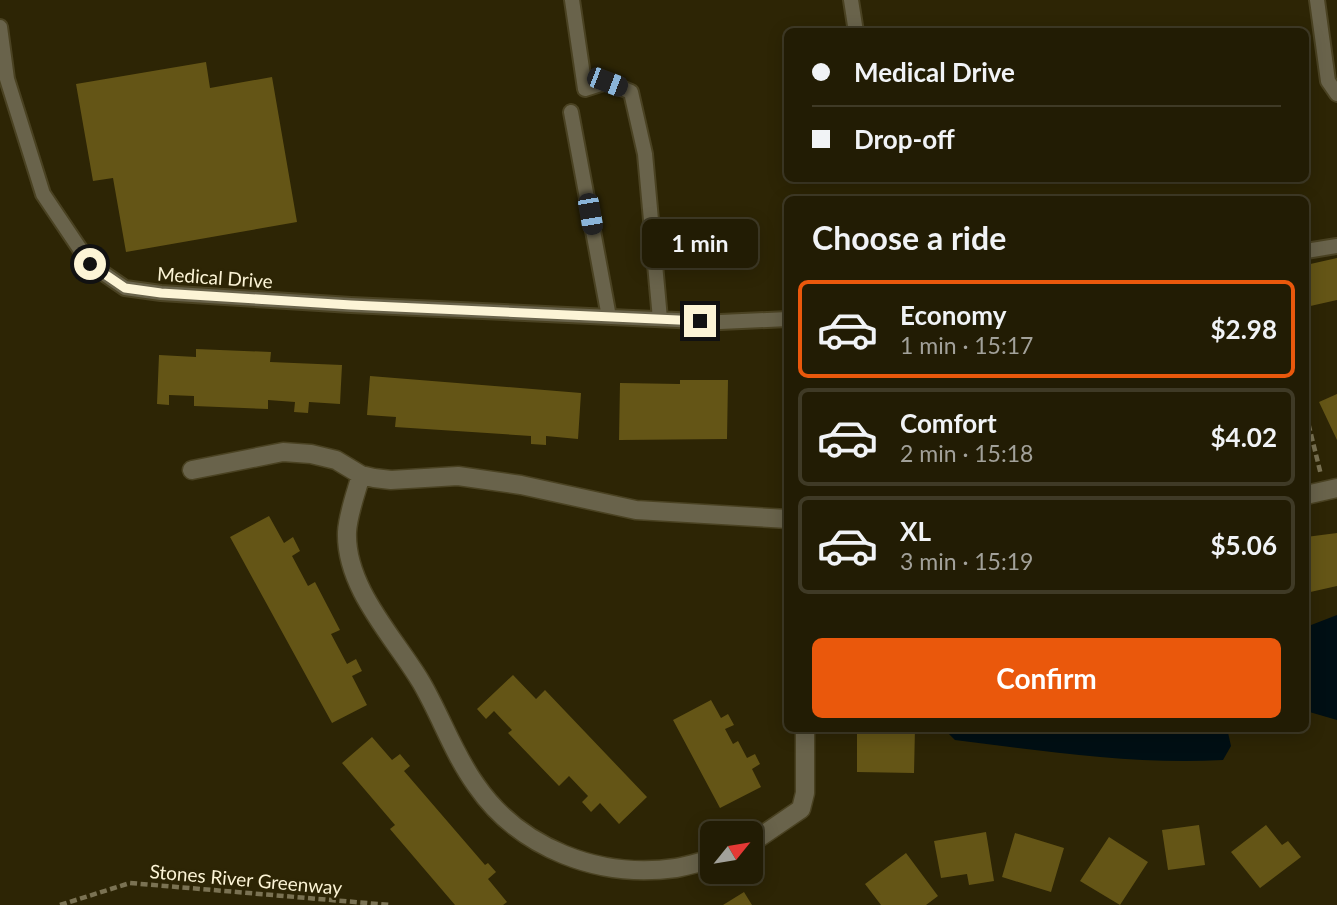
<!DOCTYPE html>
<meta charset="utf-8">
<style>
:root{--surface:#221c04;--page:#2a250e;--text:#f1f3f6;--muted:#a2a19a;--line:#3f3a26;--accent:#ea580c}
body{margin:0;font-family:Lato,sans-serif;background:var(--page);color:var(--text);height:100vh;display:flex;flex-direction:column;font-size:26px;white-space:nowrap}
*{box-sizing:border-box;margin:0}
p{font-size:23px;color:var(--muted)}
.icon{flex:none;width:38px;height:38px;fill:none;stroke:currentColor;stroke-width:2;stroke-linecap:round;stroke-linejoin:round}
.map{position:relative;flex:1;overflow:hidden}
.drawer{position:absolute;left:784px;top:196px;width:525px;height:536px;display:flex;flex-direction:column;background:var(--surface);border-radius:10px;box-shadow:0 4px 18px #0003,0 0 0 2px var(--line)}
.drawer>*{flex:none}
.guide{position:absolute;left:784px;top:28px;width:525px;height:154px;border-radius:10px;box-shadow:0 4px 18px #0003,0 0 0 2px var(--line);display:grid;align-content:center;height:154px;padding:0 28px;background:var(--surface)}
.needle{width:46px;rotate:60deg}
.fabs{position:absolute;left:700px;top:821px;display:grid;gap:14px}
.fabs a{display:grid;place-items:center;width:63px;height:63px;border-radius:10px;background:var(--surface);box-shadow:0 4px 18px #0003,0 0 0 2px var(--line);font-size:35px}
.end{position:absolute;width:32px;height:32px;margin:-16px;border:9px solid #fcf4d6;background:#111;box-shadow:0 0 0 4px #111}
.from{border-radius:50%}
.bubble{position:absolute;height:49px;border-radius:10px;background:var(--surface);box-shadow:0 4px 18px #0003,0 0 0 2px var(--line);font-size:23px;font-weight:700;line-height:49px;text-align:center}
.car{position:absolute;width:21px;height:42px;margin:-21px -10px;border-radius:9px;box-shadow:0 0 5px 2px #0007;background:linear-gradient(#222 24%,#8ab4d8 0 40%,#222 0 76%,#8ab4d8 0 86%,#222 0)}
.guide b{display:flex;align-items:center;gap:24px;height:66px;font-size:26px}
.guide b+b{border-top:2px solid var(--line)}
.guide i{width:18px;height:18px;background:var(--text)}
ul{padding:0;list-style:none}
li{display:flex;align-items:center;gap:21px;height:98px;margin:0 14px 10px;padding:0 14px;border:4px solid var(--line);border-radius:10px}
li div{flex:1}
li b{display:block;font-size:26px}
li em{font-style:normal;font-weight:700}
li.on{border-color:var(--accent)}
li>.icon{width:63px;height:63px;stroke-width:1.5}
h2{padding:0 28px;font-size:32px;line-height:84px}
.primary-button{display:flex;gap:14px;margin-top:auto;padding:14px 28px}
.primary-button a{flex:1;height:80px;border-radius:10px;background:var(--accent);color:#fff;font-size:28px;font-weight:700;line-height:80px;text-align:center}
.map>svg:first-child{display:block}
.water{fill:#000f14}
.building{fill:#645516}
.lines{fill:none;stroke-linecap:round;stroke-linejoin:round}
.lane-casing{stroke:#4a4222;stroke-width:18}
.street-casing{stroke:#4a4222;stroke-width:21}
.path{stroke:#7a7253;stroke-width:4.5;stroke-dasharray:7 3.5;stroke-linecap:butt}
.lane{stroke:#69634b;stroke-width:14}
.street{stroke:#69634b;stroke-width:18}
.route{stroke:#fcf4d6;stroke-width:9}
.labels{text-anchor:middle;dominant-baseline:central;stroke-width:5;stroke-linejoin:round;paint-order:stroke}
.street-label{font-size:19px;fill:#fcf4d6;stroke:#2d2505}
</style>
<div class="map">
<svg width="1337" height="905" viewBox="0 0 1337 905">
<rect width="100%" height="100%" fill="#2d2505"/>
<!-- water -->
<path class="water" d="M1337,615V720L1306,711V627Z
M943,728H1227L1231,746L1223,760C1134,765 1044,751 955,740Z"/>
<!-- building -->
<path class="building" d="M206,62L210,88L272,77L297,222L126,252L113,178L93,181L76,84Z
M1337,258V300L1306,307V265Z
M196,349L271,352L270,362L342,365L340,404L309,402L308,413L294,412L295,402L268,400V409L194,406V396L169,395V405L157,404L159,355L196,357Z
M370,376L581,393L578,439L546,436V445L531,444V436L395,427L396,417L367,415Z
M680,380H728L727,439L619,440L620,383L680,384Z
M1337,394V440L1319,402Z
M269,516L284,543L293,537L300,551L292,556L308,586L315,582L340,630L331,634L347,664L356,659L362,671L352,676L367,705L332,723L230,537Z
M1337,533V586L1306,593V537Z
M513,675L536,699L545,690L647,797L619,824L600,803L591,812L582,802L588,796L569,776L559,786L508,733L512,730L494,711L486,719L477,709Z
M711,700L721,718L728,714L734,725L725,729L733,744L738,741L747,758L755,754L760,764L752,769L761,787L720,808L673,720Z
M857,728H915L914,773L857,772Z
M372,737L392,760L400,754L410,766L404,771L485,865L488,863L496,872L488,879L507,902L503,905H455L390,829L395,825L342,763Z
M1199,825L1205,865L1168,870L1162,830Z
M1266,825L1282,845L1288,841L1301,857L1260,888L1231,852Z
M986,832L994,881L969,885L967,874L941,878L934,841Z
M1015,833L1064,848L1051,892L1002,877Z
M1109,837L1148,862L1120,905L1080,881Z
M906,853L938,896L926,905H881L865,884Z
M744,892L752,905H723Z"/>
<g class="lines">
<defs>
<path id="lane" d="M572,0L585,89L607,82L631,92L645,154L660,319
M851,0L856,32
M1317,0L1328,81L1337,94
M0,27L7,79L43,194L90,264L125,288L161,293L351,305L720,322L788,319
M571,112L609,317
M1306,251L1337,246"/>
<path id="street" d="M192,470L283,452L311,454L336,460L361,475L374,478L391,480L458,476L521,485L636,510L788,519
M361,475C356,493 348,514 347,532C345,588 395,638 421,682C441,716 453,753 476,785C520,849 600,879 676,868C688,866 700,862 712,859
M1306,495L1337,488
M751,843L801,809L805,793V728"/>
</defs>
<!-- lane casing -->
<use href="#lane" class="lane-casing"/>
<!-- street casing -->
<use href="#street" class="street-casing"/>
<!-- path -->
<path class="path" d="M1306,414L1321,475
M60,905L130,883L390,905"/>
<!-- lane -->
<use href="#lane" class="lane"/>
<!-- street -->
<use href="#street" class="street"/>
</g>
<g class="lines">
<!-- route -->
<path class="route" d="M90,264L125,288L161,293L351,305L700,321"/>
</g>
<g class="labels">
<!-- street labels -->
<g class="street-label">
<text transform="translate(215 277) rotate(4)">Medical Drive</text>
<text transform="translate(246 879) rotate(5)">Stones River Greenway</text>
</g>
</g>
</svg>
<div class="fabs">
<a><svg class="needle" viewBox="-14 -14 28 28"><path d="M0-13l5 13h-10z" fill="#e53935"/><path d="M0 13l5-13h-10z" fill="#a2a19a"/></svg></a>
</div>
<i class="end from" style="left:90px;top:264px"></i>
<i class="end" style="left:700px;top:321px"></i>
<div class="bubble" style="left:642px;top:219px;width:116px">1 min</div>
<i class="car" style="left:607px;top:82px;rotate:111deg"></i>
<i class="car" style="left:590px;top:214px;rotate:170deg"></i>
<div class="guide">
<b><i class="from"></i>Medical Drive</b>
<b><i></i>Drop-off</b>
</div>
<section class="drawer">
<h2>Choose a ride</h2>
<ul>
<li class="on"><svg class="icon" aria-label="car" viewBox="0 0 24 24"><path d="M5 17H2v-5l4-1 3-4h7l3 4 3 1v5h-3M9 17h6M6 11h13"/><circle cx="7" cy="17" r="2"/><circle cx="17" cy="17" r="2"/></svg><div><b>Economy</b><p>1 min · 15:17</p></div><em>$2.98</em></li>
<li><svg class="icon" aria-label="car" viewBox="0 0 24 24"><path d="M5 17H2v-5l4-1 3-4h7l3 4 3 1v5h-3M9 17h6M6 11h13"/><circle cx="7" cy="17" r="2"/><circle cx="17" cy="17" r="2"/></svg><div><b>Comfort</b><p>2 min · 15:18</p></div><em>$4.02</em></li>
<li><svg class="icon" aria-label="car" viewBox="0 0 24 24"><path d="M5 17H2v-5l4-1 3-4h7l3 4 3 1v5h-3M9 17h6M6 11h13"/><circle cx="7" cy="17" r="2"/><circle cx="17" cy="17" r="2"/></svg><div><b>XL</b><p>3 min · 15:19</p></div><em>$5.06</em></li>
</ul>
<div class="primary-button"><a>Confirm</a></div>
</section>
</div>
